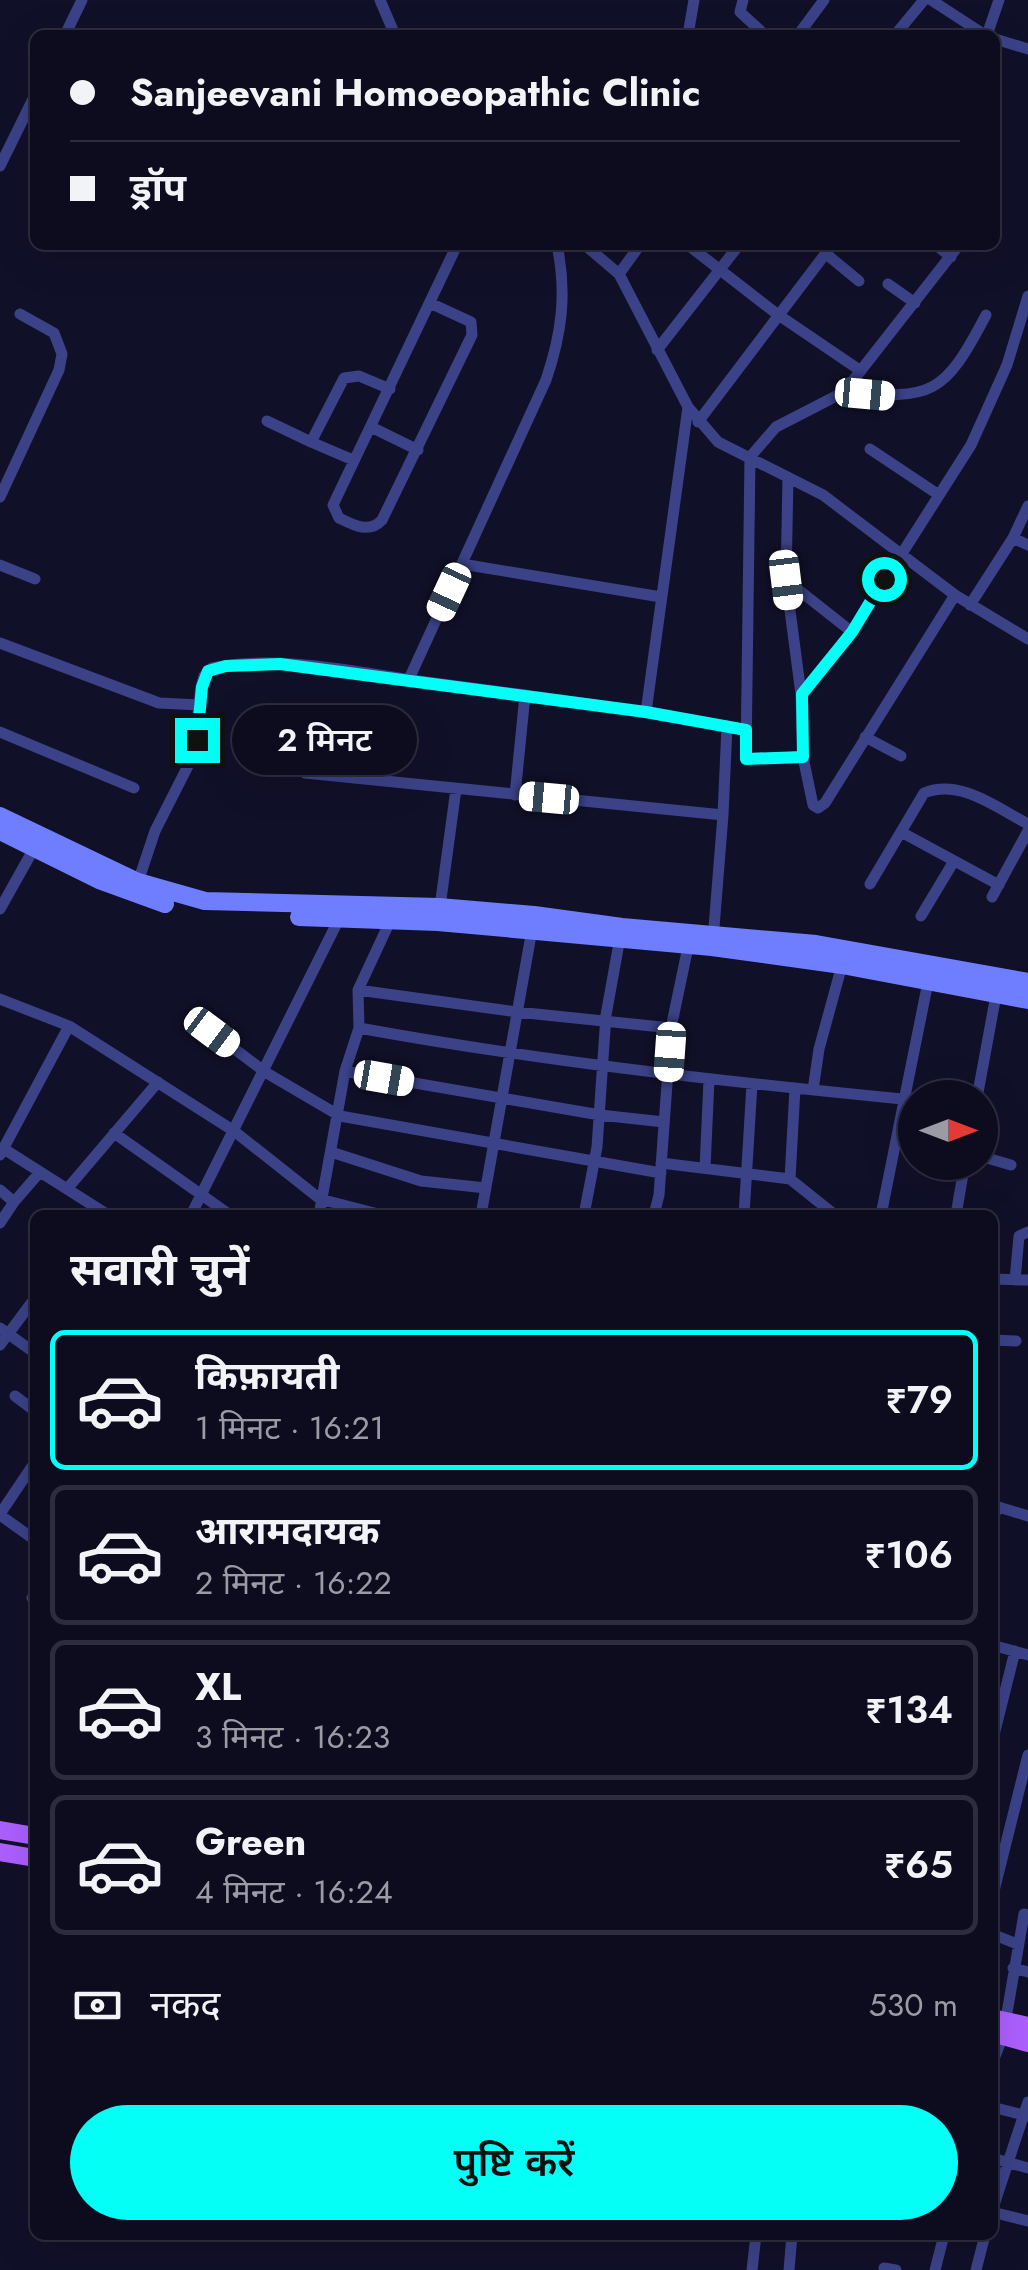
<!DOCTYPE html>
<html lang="hi">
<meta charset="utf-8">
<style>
:root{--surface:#0d0c1f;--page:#1b1a2c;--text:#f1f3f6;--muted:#9a9ba4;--line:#2d2c3d;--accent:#04fff7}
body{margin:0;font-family:Jost,"Noto Sans Devanagari",sans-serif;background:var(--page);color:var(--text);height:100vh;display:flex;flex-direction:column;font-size:38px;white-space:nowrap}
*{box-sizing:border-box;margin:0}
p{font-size:32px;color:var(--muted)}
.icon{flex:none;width:55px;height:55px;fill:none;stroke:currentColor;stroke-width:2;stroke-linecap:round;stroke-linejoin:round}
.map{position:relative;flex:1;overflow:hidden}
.sheet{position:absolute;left:30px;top:1210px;width:968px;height:1030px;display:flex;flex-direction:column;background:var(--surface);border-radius:15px;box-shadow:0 10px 40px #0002,0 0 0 2px var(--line)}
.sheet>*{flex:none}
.guide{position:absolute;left:30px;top:30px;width:970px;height:220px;border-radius:15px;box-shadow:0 10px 40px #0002,0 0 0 2px var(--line);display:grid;align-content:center;height:220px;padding:0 40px;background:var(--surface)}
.needle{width:65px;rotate:90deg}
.tools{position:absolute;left:898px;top:1080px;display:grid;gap:20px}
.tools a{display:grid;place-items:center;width:100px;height:100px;border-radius:50%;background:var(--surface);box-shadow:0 10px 40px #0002,0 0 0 2px var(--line);font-size:50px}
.end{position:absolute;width:45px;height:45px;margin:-22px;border:12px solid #04fff7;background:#111;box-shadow:0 0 0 5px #111}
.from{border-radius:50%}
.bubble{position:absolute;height:70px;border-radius:35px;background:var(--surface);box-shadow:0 10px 40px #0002,0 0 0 2px var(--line);font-size:32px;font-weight:600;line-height:70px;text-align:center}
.car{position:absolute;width:30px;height:60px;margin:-30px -15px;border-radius:12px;box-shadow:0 0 8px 2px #0007;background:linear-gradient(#fff 24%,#345 0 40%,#fff 0 76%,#345 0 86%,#fff 0)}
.guide b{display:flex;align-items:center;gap:35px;height:95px;font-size:38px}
.guide b+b{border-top:2px solid var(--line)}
.guide i{width:25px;height:25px;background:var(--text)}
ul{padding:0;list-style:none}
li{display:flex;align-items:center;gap:30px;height:140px;margin:0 20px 15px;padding:0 20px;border:5px solid var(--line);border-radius:15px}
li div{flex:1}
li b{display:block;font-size:38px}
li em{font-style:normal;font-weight:600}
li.active{border-color:var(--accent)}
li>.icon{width:90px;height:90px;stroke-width:1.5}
h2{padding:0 40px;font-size:45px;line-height:120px}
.pay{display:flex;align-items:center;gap:25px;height:110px;padding:0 40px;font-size:38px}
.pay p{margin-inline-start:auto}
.button{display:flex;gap:20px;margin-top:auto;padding:20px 40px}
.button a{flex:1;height:115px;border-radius:60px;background:var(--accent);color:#111;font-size:40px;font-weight:600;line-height:115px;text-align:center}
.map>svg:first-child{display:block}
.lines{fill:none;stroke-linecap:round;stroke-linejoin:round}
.street{stroke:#3b4288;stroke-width:11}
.secondary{stroke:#6f7eff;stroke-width:18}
.primary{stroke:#ae5fff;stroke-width:18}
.route{stroke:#04fff7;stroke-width:12}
</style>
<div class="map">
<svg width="1028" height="2270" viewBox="0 0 1028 2270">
<rect width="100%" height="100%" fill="#111029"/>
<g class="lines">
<!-- street -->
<path class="street" d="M380,0L395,35
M743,0L740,12L765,35
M931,0L985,35
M452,34V35
M65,35L82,0
M688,35L694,0
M798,35L824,0
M895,35L924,0
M987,35L999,0
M995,39L1028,49
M0,166L35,95
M585,245L619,274L688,407L718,442L823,495L955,595L1028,639
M688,245L777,314L861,371
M936,245L951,257
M825,253L859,281
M619,274L640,245
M888,284L915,303
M432,304L471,322L472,335L382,520C369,534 353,525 339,518L333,505L457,245
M657,350L739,245
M844,392C933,400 944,395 986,315
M267,421L311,442L344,378L359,376L390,389
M698,422L832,245
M371,427L418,450
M311,442L353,460
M870,449L939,495
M788,477L786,580L801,694L803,757L813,805L818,808L825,803L955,595
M0,497L59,370L62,354L54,333L20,314
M1013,538L1028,545
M462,564L661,597
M0,565L35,579
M786,580L852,632
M970,605L1013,538L1028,506
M0,643L159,703L200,705
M409,679L546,380C562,333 567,293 557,245
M801,694L852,632L971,445L1007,365L1028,296
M646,712L688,407
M0,732L134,788
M865,737L901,756
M803,757L746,759L750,457L776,427L844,392L959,245
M305,773L723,815L713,940
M515,795L525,695
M723,815L727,726
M901,832L999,885
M870,884L924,793C960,778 997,808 1028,824
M136,888L155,831L193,756L201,687L204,676L212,668C277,654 360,673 426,682C533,696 640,710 746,730
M992,897L1028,831
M0,909L37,843
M439,914L456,789
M921,916L954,861
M358,990L517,1012L671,1028
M0,999L69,1026L234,1131L320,1199L382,1215
M359,1028C540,1061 719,1081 902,1099
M212,1032L265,1072L340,1116L661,1173
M345,1071L600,1115L664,1122
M813,1090L819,1049L842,965
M977,1098L996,995
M114,1133L230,1215
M4,1149L108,1215
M331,1152L421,1181L486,1188
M0,1155L69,1026
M980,1156L1011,1165
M661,1163L790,1179L835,1215
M705,1168L709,1080
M790,1179L795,1088
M67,1189L158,1082
M0,1190L14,1202L0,1223
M14,1202L40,1172
M191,1215L341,915
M319,1215L345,1071L359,1028L358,990L392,917
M481,1215L533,924
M584,1215L597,1147L606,1015L621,932
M654,1215L659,1195L671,1028L689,942
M744,1215L752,1084
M881,1215L928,982
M956,1215L965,1162
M992,1279L1028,1280
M1015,1280L1019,1236L1028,1232
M0,1328L35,1353
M992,1340L1016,1341
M0,1345L35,1298
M15,1396L35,1411
M992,1505L1028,1516
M0,1514L35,1462
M0,1515L35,1540
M992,1526L997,1506
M32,1598L35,1593
M992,1645L1028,1655
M992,1743L1015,1651
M992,1899L1028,1755
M992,1934L1017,1944
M1013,1968L1028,1972
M992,2064L1003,2036L1024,1914L1028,1915
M992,2107L1027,2116
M992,2158L1028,2168
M992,2211L1028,2102
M992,2212L1028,2221
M884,2268L896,2270
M752,2270L756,2235
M789,2270L792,2235
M935,2270L944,2235
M976,2270L985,2235"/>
<!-- secondary -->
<path class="secondary" d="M0,816L138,882L205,901L439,907L534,915L622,927L816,944L1028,982
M0,831L99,880L165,904
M299,917L438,922L712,947L842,965L1028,1000"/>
<!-- primary -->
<path class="primary" d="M0,1830L35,1836
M0,1852L35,1858
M992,2018L1028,2026
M992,2033L1028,2043"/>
</g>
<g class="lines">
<!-- route -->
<path class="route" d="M197,740L202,687L208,671L226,666L280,664L646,712L746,730V759L803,757L802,694L852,632L884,579"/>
</g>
</svg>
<div class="tools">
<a><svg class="needle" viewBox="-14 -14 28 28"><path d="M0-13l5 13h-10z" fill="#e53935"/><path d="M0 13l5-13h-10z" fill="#9a9ba4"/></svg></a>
</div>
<i class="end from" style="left:884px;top:579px"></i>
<i class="end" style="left:197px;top:740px"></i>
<div class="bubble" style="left:232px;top:705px;width:185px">2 मिनट</div>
<i class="car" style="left:865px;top:394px;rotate:95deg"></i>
<i class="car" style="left:786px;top:580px;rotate:173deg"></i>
<i class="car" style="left:449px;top:592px;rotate:205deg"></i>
<i class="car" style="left:549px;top:798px;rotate:275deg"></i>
<i class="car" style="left:212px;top:1032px;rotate:127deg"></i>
<i class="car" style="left:670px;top:1052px;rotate:184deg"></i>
<i class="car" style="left:384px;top:1078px;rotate:100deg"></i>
<div class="guide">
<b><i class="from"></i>Sanjeevani Homoeopathic Clinic</b>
<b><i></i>ड्रॉप</b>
</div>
<section class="sheet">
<h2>सवारी चुनें</h2>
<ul>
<li class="active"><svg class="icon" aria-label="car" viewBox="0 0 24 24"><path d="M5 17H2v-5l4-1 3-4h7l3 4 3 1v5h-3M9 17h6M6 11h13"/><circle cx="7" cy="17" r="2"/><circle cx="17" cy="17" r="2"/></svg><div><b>किफ़ायती</b><p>1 मिनट · 16:21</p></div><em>₹79</em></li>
<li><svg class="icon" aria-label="car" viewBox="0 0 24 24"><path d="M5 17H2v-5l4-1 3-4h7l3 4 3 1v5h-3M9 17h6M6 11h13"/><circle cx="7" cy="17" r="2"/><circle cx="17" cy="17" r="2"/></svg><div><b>आरामदायक</b><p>2 मिनट · 16:22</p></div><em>₹106</em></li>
<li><svg class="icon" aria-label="car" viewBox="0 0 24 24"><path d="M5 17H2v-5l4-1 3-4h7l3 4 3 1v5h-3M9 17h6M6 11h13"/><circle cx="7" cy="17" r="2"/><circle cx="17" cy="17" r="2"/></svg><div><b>XL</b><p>3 मिनट · 16:23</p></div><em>₹134</em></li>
<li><svg class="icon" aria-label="car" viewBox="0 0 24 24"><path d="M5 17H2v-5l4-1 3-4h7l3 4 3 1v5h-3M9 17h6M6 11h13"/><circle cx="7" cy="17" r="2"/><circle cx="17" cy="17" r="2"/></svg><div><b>Green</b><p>4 मिनट · 16:24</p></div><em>₹65</em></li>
</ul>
<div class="pay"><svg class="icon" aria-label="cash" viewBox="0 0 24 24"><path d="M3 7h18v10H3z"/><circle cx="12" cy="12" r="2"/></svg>नकद<p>530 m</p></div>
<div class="button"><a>पुष्टि करें</a></div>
</section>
</div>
